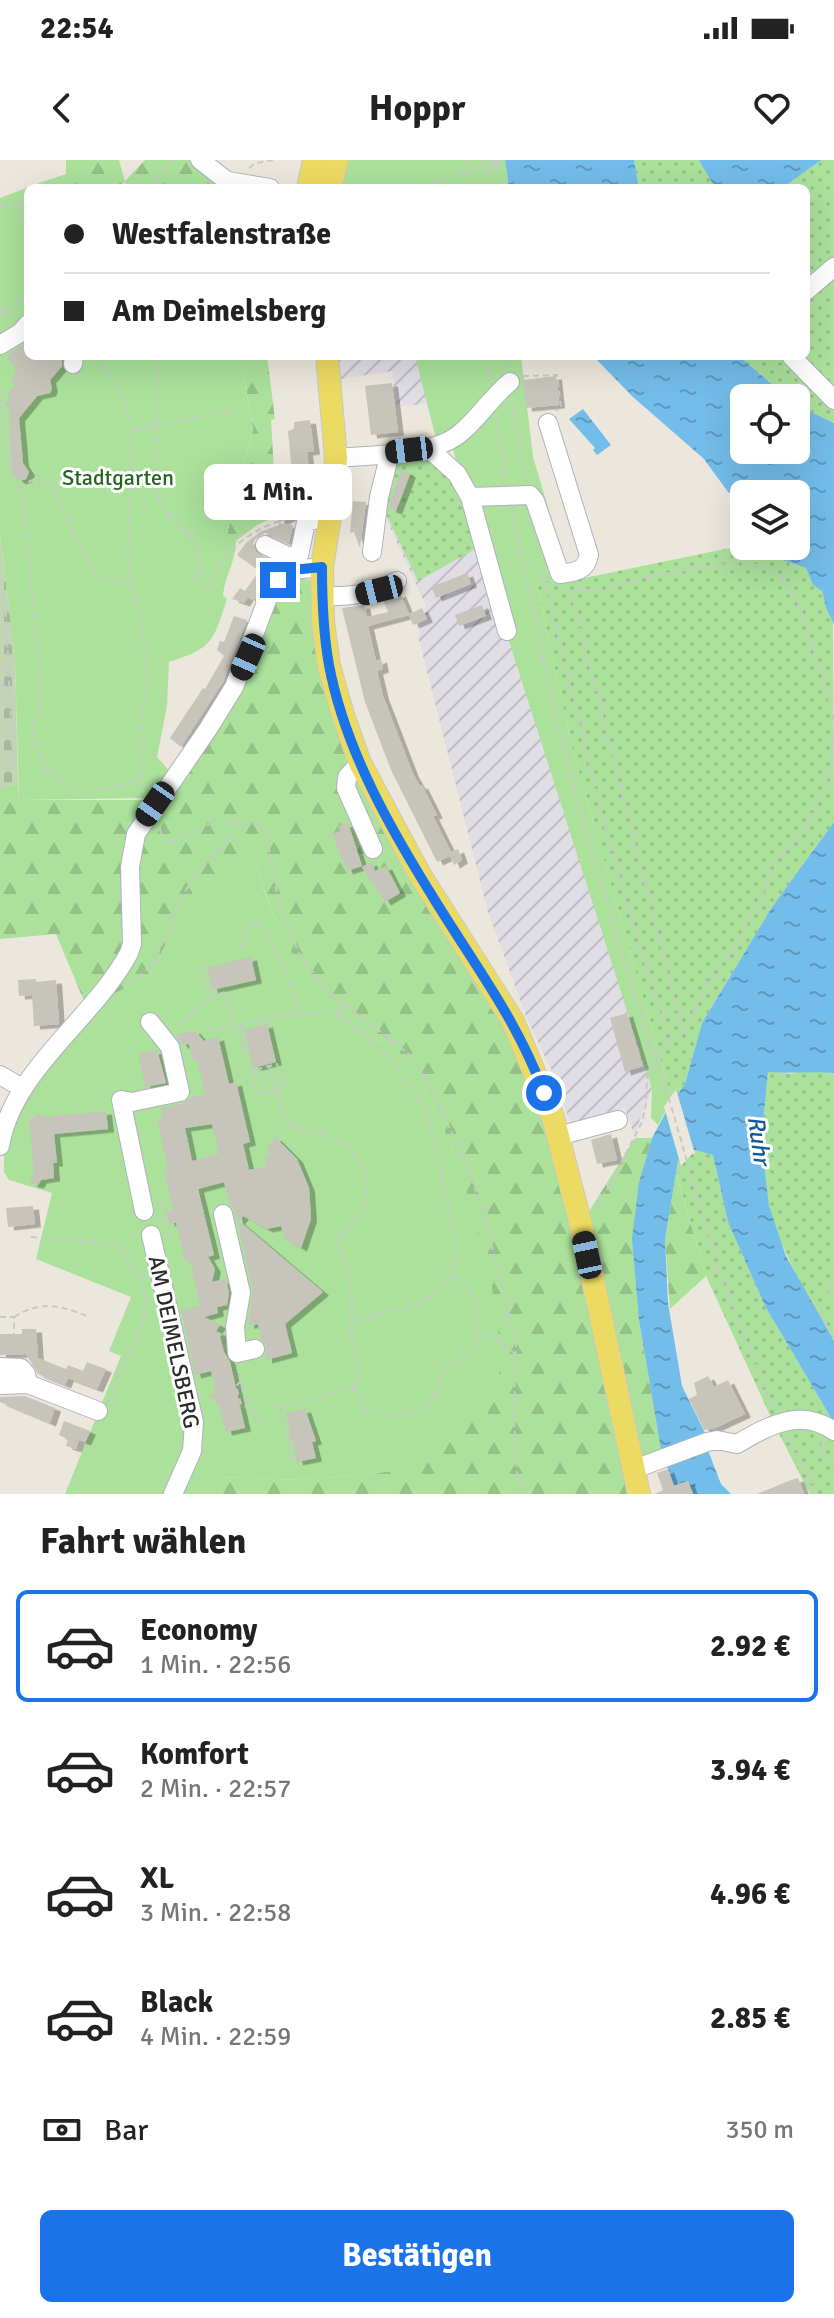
<!DOCTYPE html>
<html lang="de">
<meta charset="utf-8">
<style>
:root{--surface:#fff;--page:#f6f6f6;--text:#222;--muted:#767676;--line:#e0e0e0;--accent:#1a73e8}
body{margin:0;font-family:Signika,sans-serif;background:var(--page);color:var(--text);height:100vh;display:flex;flex-direction:column;font-size:30px;white-space:nowrap}
*{box-sizing:border-box;margin:0}
p{font-size:26px;color:var(--muted)}
.icon{flex:none;width:44px;height:44px;fill:none;stroke:currentColor;stroke-width:2;stroke-linecap:round;stroke-linejoin:round}
.map{position:relative;height:1334px;overflow:hidden}
.panel{display:flex;flex-direction:column;background:var(--surface);flex:1}
.panel>*{flex:none}
.banner{position:absolute;left:24px;top:24px;width:786px;height:176px;border-radius:12px;box-shadow:0 8px 32px #0002;display:grid;align-content:center;height:176px;padding:0 40px;background:var(--surface)}
.controls{position:absolute;left:730px;top:224px;display:grid;gap:16px}
.controls a{display:grid;place-items:center;width:80px;height:80px;border-radius:12px;background:var(--surface);box-shadow:0 8px 32px #0002;font-size:40px}
.end{position:absolute;width:36px;height:36px;margin:-18px;border:10px solid #1a73e8;background:#fff;box-shadow:0 0 0 4px #fff}
.from{border-radius:50%}
.bubble{position:absolute;height:56px;border-radius:12px;background:var(--surface);box-shadow:0 8px 32px #0002;font-size:26px;font-weight:800;line-height:56px;text-align:center}
.car{position:absolute;width:24px;height:48px;margin:-24px -12px;border-radius:10px;box-shadow:0 0 6px 2px #0007;background:linear-gradient(#222 24%,#8ab4d8 0 40%,#222 0 76%,#8ab4d8 0 86%,#222 0)}
.banner b{display:flex;align-items:center;gap:28px;height:76px;font-size:30px}
.banner b+b{border-top:2px solid var(--line)}
.banner i{width:20px;height:20px;background:var(--text)}
ul{padding:0;list-style:none}
li{display:flex;align-items:center;gap:24px;height:112px;margin:0 16px 12px;padding:0 24px;border:4px solid transparent;border-radius:12px}
li div{flex:1}
li b{display:block;font-size:30px}
li em{font-style:normal;font-weight:800}
li.selected{border-color:var(--accent)}
li>.icon{width:72px;height:72px;stroke-width:1.5}
h2{padding:0 40px;font-size:36px;line-height:96px}
.pay{display:flex;align-items:center;gap:20px;height:88px;padding:0 40px;font-size:30px}
.pay p{margin-inline-start:auto}
.button{display:flex;gap:16px;margin-top:auto;padding:16px 40px}
.button a{flex:1;height:92px;border-radius:12px;background:var(--accent);color:#fff;font-size:32px;font-weight:800;line-height:92px;text-align:center}
.status{display:flex;justify-content:space-between;align-items:center;height:56px;padding:0 40px;background:var(--surface);direction:ltr}
.status svg{height:22px;fill:currentColor}
header{display:flex;justify-content:space-between;align-items:center;height:104px;padding:0 40px;background:var(--surface);font-size:36px;font-weight:800}
.map>svg:first-child{display:block}
.industrial{fill:url(#industrial-furrows)}
.grass{fill:url(#grass-dots)}
.forest{fill:url(#forest-firs)}
.cemetery{fill:url(#cemetery-stones)}
.park{fill:#abe19b}
.water{fill:url(#water-ripples)}
.pier{fill:#ece7dd}
.building{fill:#c7c4bc;fill-rule:evenodd;filter:url(#shadow)}
.lines{fill:none;stroke-linecap:round;stroke-linejoin:round}
.minor-casing{stroke:#b0b1be;stroke-width:20}
.major-casing{stroke:#c8c8c8;stroke-width:24}
.path{stroke:#c8c8c8;stroke-width:2;stroke-dasharray:6 4;stroke-linecap:butt}
.minor{stroke:#fff;stroke-width:18}
.major{stroke:#ecdb62;stroke-width:22}
.route{stroke:#1a73e8;stroke-width:10}
.labels{text-anchor:middle;dominant-baseline:central;stroke-width:6;stroke-linejoin:round;paint-order:stroke}
.park-label{font-size:22px;fill:#23651d;stroke:#fff}
.street-label{font-size:22px;fill:#2a2a2a;stroke:#fff}
.water-label{font-size:24px;font-style:italic;fill:#125a97;stroke:#fff}
</style>
<div class="status"><b>22:54</b><svg viewBox="0 0 49 12"><path d="M0 12V9h3v3zM5 12V6h3v6zM10 12V3h3v9zM15 12V0h3v12zM26 1h20v11H26zM47 4h2v5h-2z"/></svg></div>
<header><svg class="icon" aria-label="back" viewBox="0 0 24 24"><path d="M15 5l-7 7 7 7"/></svg>Hoppr<svg class="icon" aria-label="heart" viewBox="0 0 24 24"><path d="M12 20l-8-8c-3-5 5-10 8-4 3-6 11-1 8 4z"/></svg></header>
<div class="map">
<svg width="834" height="1334" viewBox="0 0 834 1334">
<defs>
<pattern id="industrial-furrows" width="10" height="10" patternUnits="userSpaceOnUse" patternTransform="scale(2)"><rect width="10" height="10" fill="#e0dde5"/><path d="M-1 1l2-2M0 10L10 0M9 11l2-2" fill="none" stroke="#c0bec5"/></pattern>
<pattern id="grass-dots" width="8" height="8" patternUnits="userSpaceOnUse" patternTransform="scale(2)"><rect width="8" height="8" fill="#abe19b"/><path d="M2 2h.1M6 6h.1" fill="none" stroke="#93c186" stroke-width="1.8" stroke-linecap="round"/></pattern>
<pattern id="forest-firs" width="22" height="20" patternUnits="userSpaceOnUse" patternTransform="scale(2)"><rect width="22" height="20" fill="#abe19b"/><path d="M5 1l3.5 6h-7zM16 11l3.5 6h-7z" fill="#93c186"/></pattern>
<pattern id="cemetery-stones" width="16" height="16" patternUnits="userSpaceOnUse" patternTransform="scale(2)"><rect width="16" height="16" fill="#c1d5b5"/><path d="M2 7V4a2 2 0 0 1 4 0v3zM10 15v-3a2 2 0 0 1 4 0v3z" fill="#a6b79c"/></pattern>
<pattern id="water-ripples" width="26" height="14" patternUnits="userSpaceOnUse" patternTransform="scale(2)"><rect width="26" height="14" fill="#73bdea"/><path d="M2 4q2-2 4 0t4 0M15 11q2-2 4 0t4 0" fill="none" stroke="#5f9abe"/></pattern>
<filter id="shadow"><feDropShadow dx="6" dy="3.5" stdDeviation="0" flood-color="#0004"/></filter>
</defs>
<rect width="100%" height="100%" fill="#ece7dd"/>
<!-- industrial -->
<path class="industrial" d="M331,196H415L428,244L397,246L392,211L335,220Z
M425,295L460,329L627,848L652,929L634,975L625,948L570,963L554,915L527,859L488,752L418,476L426,446L382,350Z"/>
<!-- grass -->
<path class="grass" d="M634,0H834V263L796,245V238H788L739,196H806V28H639Z
M423,297L451,319L459,330L477,388L418,421L384,350L397,300Z
M744,385L776,386L780,399L806,408L813,425L822,430L826,448L833,461L834,662L772,747L702,863L685,924L672,940L571,583L536,420L570,421Z
M803,910L834,913V1181C809,1139 783,1096 769,1047C758,1004 764,956 768,911L792,914Z
M691,989L713,995L728,1062L765,1146L834,1263V1334H810L774,1264L706,1116L677,1016L678,1001Z"/>
<!-- forest -->
<path class="forest" d="M66,0H119L125,21L145,0H198L233,28H129L124,22L121,28H45L42,22L66,14Z
M240,196H267L275,259L271,260L274,311L270,313L273,358L257,365L236,381L227,374L253,269Z
M292,417L321,422L342,555L534,908L638,1334H221L214,1317L306,1320L414,1309L458,1001L423,925L388,883L368,877L356,860L324,836L293,796L281,773L263,727L251,680L173,771L148,818L107,837L124,807L132,724L144,669L208,575L274,428Z
M18,624L19,640H149L126,780L87,848L56,774L0,779V627Z
M635,978H652L639,1022V1160L661,1290L631,1299L581,1064Z
M678,1001L677,1017L706,1116L670,1149L665,1079Z"/>
<!-- cemetery -->
<path class="cemetery" d="M0,376L15,495L18,624L0,627Z"/>
<!-- park -->
<path class="park" d="M338,0H505L509,28H331Z
M42,22L45,28H28V196H240L253,269L227,373L236,381C236,401 225,416 223,435L227,439C213,482 213,488 169,502L167,546L157,597L173,615L162,631L144,638L19,640L15,497L0,375V38Z
M415,196H521L533,297L570,421L536,420L571,583L672,940L658,965L651,958L652,929L491,425L449,275H435Z
M251,679L263,728L281,773L293,796L324,836L356,860L368,877L388,883L408,901L423,925L458,1001L491,1121L501,1188L498,1225L414,1309L306,1320L215,1317L221,1334H65L121,1196L109,1191L131,1137L36,1099L52,1033L9,1020L4,1012V996L8,976L26,932L107,837L148,818L173,771Z"/>
<!-- water -->
<path class="water" d="M505,0H634L639,28H509Z
M699,0H821L782,28H715Z
M593,196H739L788,238H744V290H796V245L834,263V464L826,448L822,431L813,425L806,408L780,399L776,386H796V334H744V343L728,332L704,299L633,237Z
M583,249L611,285L597,295L593,290L595,288L569,259Z
M834,662V913C811,911 791,914 768,912L763,964L764,1005L769,1046L786,1096L834,1181V1263L765,1146L728,1062L713,995L691,989L678,1001L665,1079L668,1143L682,1226L706,1275L704,1280L721,1324L731,1334H693L688,1321L674,1326L661,1290L639,1160L632,1079L639,1022L652,978L672,941L685,924L702,863L772,747Z"/>
<!-- pier -->
<path class="pier" d="M676,929L695,994H692L681,1006L664,947Z"/>
<!-- building -->
<path class="building" d="M28,182V196H62V206L50,220L52,229L50,233L37,236L19,258L23,303L29,312L26,319L19,321L12,313L9,247L5,244L10,238L7,235L15,225L11,222L15,216L14,204L7,199L13,191Z
M556,216L559,245L526,248L523,220Z
M392,223L398,272L371,275L365,226Z
M310,260L314,291L307,292L309,310L316,309L314,332L284,330L282,313H292L288,271L294,269V262Z
M401,310L410,314L396,351L390,349L391,339Z
M353,341L366,342L360,388L354,372L350,373Z
M314,342L315,345L279,363L293,365L289,383L265,373L255,379L253,384L256,392L279,405L268,414L254,441L248,437L244,443L232,439L240,428L245,431L259,411L237,395L246,383L260,372L279,365L277,350Z
M467,413L471,424L436,438L431,427Z
M400,433L409,454L422,448L427,459L413,465L409,455L368,466L376,501L381,499L383,509L377,511L383,536L413,614L420,626L422,625L437,655L433,656L451,692L458,689L462,700L454,705L450,696L437,702L391,610L365,542L342,448L364,445L367,457L388,452L383,440Z
M482,445L486,456L459,466L455,455Z
M234,456L247,460L223,522L181,587L170,578L203,528L205,529L224,496L217,490L220,481L224,482Z
M348,663L362,706L347,711L332,674L340,671L338,666Z
M371,702L375,711L386,706L400,733L385,742L362,707Z
M251,797L256,820L212,830L207,808Z
M36,819V822L56,820L59,864L34,866L32,835L19,836L18,820Z
M627,853L643,906L625,912L610,858Z
M267,864L276,902L253,908L244,870Z
M194,870L204,881L218,877L229,924L236,922L250,982L243,984L249,1010L267,1006L265,998L270,992L266,989L275,977L297,999L309,1028L311,1059L301,1088L285,1079L281,1066L267,1069L243,1056L239,1061L323,1132L285,1164L292,1193L266,1200V1186L261,1179L258,1164L248,1165L253,1130L235,1051L230,1044L224,1022L198,1029L214,1095L208,1097L215,1109L212,1122L226,1119L229,1133L227,1145L217,1147L218,1153L204,1157L220,1165L216,1171L222,1174L220,1177L224,1192L230,1202L245,1268L226,1272L219,1246L209,1235L216,1233L211,1211L195,1215L181,1150L200,1146L190,1101L185,1102L176,1063H169L166,1053L173,1050L164,1011L168,1010L157,959L163,958L160,948L182,944L191,937L205,934L197,900L193,901L189,884L182,885L176,875L188,871L190,873ZM212,964L219,994L192,1001L185,968Z
M157,890L166,923L145,927L138,894Z
M106,951L108,969L54,974L57,1003H53L54,1018L41,1020L38,1025L32,1024L30,1019L34,1014L29,959L39,954L45,957Z
M611,974L617,1000L597,1004L591,980Z
M33,1046L35,1064L8,1067L6,1048Z
M22,1169H36L38,1198L66,1209L68,1205L83,1211L87,1202L106,1209L97,1229L68,1218L65,1225L38,1214L26,1194L0,1195V1174H22Z
M708,1216L714,1227L728,1220L745,1254L715,1268L704,1270L689,1239L697,1235L694,1223Z
M25,1236L55,1248L50,1263L0,1242V1237Z
M305,1249L316,1281L312,1282L316,1298L297,1302L293,1283L289,1278L290,1272L286,1253Z
M64,1261L90,1271L85,1282L79,1280L76,1289L66,1286L68,1279L59,1275Z
M668,1309L674,1326L688,1321L693,1334H655L663,1330L657,1313Z
M798,1318L804,1334H757L791,1320Z"/>
<g class="lines">
<defs>
<path id="minor" d="M200,0L236,28
M228,21L270,28
M806,131L834,107
M0,185L20,173L28,164
M791,196L834,240
M73,204L74,196
M428,288L457,314L470,337L530,335L535,341L560,414C575,412 586,411 589,395L548,263
M336,298C370,295 431,296 458,275C478,260 491,237 510,222
M470,337L507,471
M265,385L290,397L297,394
M372,392L379,337L390,293
M299,396L306,362L330,356
M322,436C350,437 372,434 397,421
M360,603L347,617L346,628L373,689
M0,915L22,928
M558,976L618,960
M0,986C13,909 93,860 129,793L132,784L130,707L136,674L208,569L234,527L269,435L278,420L292,410L322,407
M144,1051L121,940L132,942L180,932L170,887L150,862
M223,1054L241,1133L235,1167L237,1193L255,1189
M151,1075L194,1262L192,1291L173,1334
M0,1207L21,1208L26,1214L28,1224L98,1251
M0,1225L28,1224
M632,1310L707,1282L717,1280L737,1284C768,1266 800,1247 834,1271"/>
<path id="major" d="M308,28L314,0
M330,28L337,0
M327,196L336,298L332,344L322,407L323,461L329,506L343,555L360,603L420,715L513,861L553,957L581,1065L639,1334"/>
</defs>
<!-- minor casing -->
<use href="#minor" class="minor-casing"/>
<!-- major casing -->
<use href="#major" class="major-casing"/>
<!-- path -->
<path class="path" d="M466,0L469,28
M484,0L487,28
M497,0L498,8
M500,0L501,8
M489,1L490,13
M493,1H495L496,12H494Z
M249,8L256,3L274,0
M150,28L172,0
M414,28L485,6
M18,43L21,58L28,56
M0,46L28,40
M0,147L12,156
M0,156L28,135
M97,196L123,236L133,269L128,395L130,422L138,447L147,506V523L141,558L140,619L148,632
M158,196L155,329L165,350L195,381L205,430H209C217,392 255,366 291,358
M487,196L490,221
M507,196L508,207
M523,216L557,215L561,247L556,251
M0,227L9,313L23,335L42,539C39,546 35,554 34,562C31,590 50,625 79,630C99,634 120,625 140,619
M512,241L525,321
M496,259L506,320
M135,269L236,250
M20,327L34,319L45,320L53,330L95,414L106,421L128,422
M511,349L559,573L579,648L649,884L666,928L719,1113L773,1248
M543,414L607,676L667,877L647,917L646,945L642,962L607,1030L594,1049
M194,419L200,411
M576,428C599,435 624,422 647,417C667,413 687,411 707,407C777,395 791,413 810,478C818,505 828,532 834,560
M570,429L683,874
M0,436H5L13,606H0
M0,511H10
M0,526H10
M0,542L11,541
M160,668C161,677 163,681 172,683L216,661H238L263,666L267,671L272,712L280,746L299,794L330,833L410,895L431,928L466,1003L484,1054L516,1184L514,1256L517,1316L521,1334
M242,789L247,767L254,763L259,764L284,807L300,853
M199,807L205,813L210,835
M129,822C164,805 162,775 177,745C190,720 223,679 247,665
M336,855L343,844
M180,864L211,836L226,832L235,865
M241,866L248,896
M238,867L244,897
M208,868C240,869 269,856 300,853C314,852 330,852 343,859C375,877 418,929 430,963L454,1075V1109L439,1129L429,1137L407,1147L352,1161L349,1165L359,1216L355,1227L269,1249
M667,880L679,877L683,874L707,823L738,781L764,731L773,703L795,681L820,641L831,605L834,571
M245,901L248,912L269,906L277,936L290,966L298,964L299,970C309,971 321,971 330,976C361,988 376,1026 359,1056C353,1065 344,1071 337,1078L352,1130V1160
M260,910L265,931
M252,911L257,934L283,928L277,904L270,906
M159,1041L169,1052
M161,1060L167,1058
M31,1077L119,1084L141,1120
M167,1077L171,1063
M824,1145L834,1114
M819,1152L834,1178
M0,1157H14V1190
M14,1157C41,1140 60,1145 89,1157
M477,1172L495,1177L515,1194
M237,1207L247,1247L265,1265
M241,1221L236,1226L241,1244L246,1247
M355,1228C357,1234 359,1242 363,1246C378,1262 414,1254 430,1244L448,1206L473,1192L476,1187C479,1153 479,1137 452,1114
M111,1241L118,1217L143,1163L146,1140L142,1121L145,1115
M280,1247L293,1301
M786,1275L818,1334
M819,1281L822,1296L834,1309"/>
<!-- minor -->
<use href="#minor" class="minor"/>
<!-- major -->
<use href="#major" class="major"/>
</g>
<g class="lines">
<!-- route -->
<path class="route" d="M278,420L292,410L322,407C322,440 323,472 329,505C345,590 391,670 436,742C476,807 517,860 544,933"/>
</g>
<g class="labels">
<!-- park labels -->
<g class="park-label">
<text x="118" y="317">Stadtgarten</text>
</g>
<!-- street labels -->
<g class="street-label">
<text transform="translate(174 1182) rotate(78)">AM DEIMELSBERG</text>
</g>
<!-- water labels -->
<g class="water-label">
<text transform="translate(759 980) rotate(82)">Ruhr</text>
</g>
</g>
</svg>
<div class="controls">
<a><svg class="icon" aria-label="locate" viewBox="0 0 24 24"><circle cx="12" cy="12" r="6"/><path d="M12 2v4M12 18v4M2 12h4M18 12h4"/></svg></a>
<a><svg class="icon" aria-label="layers" viewBox="0 0 24 24"><path d="M12 4l9 5-9 5-9-5zM3 14l9 5 9-5"/></svg></a>
</div>
<i class="end from" style="left:544px;top:933px"></i>
<i class="end" style="left:278px;top:420px"></i>
<div class="bubble" style="left:204px;top:304px;width:148px">1 Min.</div>
<i class="car" style="left:409px;top:290px;rotate:263deg"></i>
<i class="car" style="left:379px;top:430px;rotate:256deg"></i>
<i class="car" style="left:248px;top:497px;rotate:204deg"></i>
<i class="car" style="left:155px;top:644px;rotate:215deg"></i>
<i class="car" style="left:587px;top:1095px;rotate:348deg"></i>
<div class="banner">
<b><i class="from"></i>Westfalenstraße</b>
<b><i></i>Am Deimelsberg</b>
</div>
</div>
<section class="panel">
<h2>Fahrt wählen</h2>
<ul>
<li class="selected"><svg class="icon" aria-label="car" viewBox="0 0 24 24"><path d="M5 17H2v-5l4-1 3-4h7l3 4 3 1v5h-3M9 17h6M6 11h13"/><circle cx="7" cy="17" r="2"/><circle cx="17" cy="17" r="2"/></svg><div><b>Economy</b><p>1 Min. · 22:56</p></div><em>2.92 €</em></li>
<li><svg class="icon" aria-label="car" viewBox="0 0 24 24"><path d="M5 17H2v-5l4-1 3-4h7l3 4 3 1v5h-3M9 17h6M6 11h13"/><circle cx="7" cy="17" r="2"/><circle cx="17" cy="17" r="2"/></svg><div><b>Komfort</b><p>2 Min. · 22:57</p></div><em>3.94 €</em></li>
<li><svg class="icon" aria-label="car" viewBox="0 0 24 24"><path d="M5 17H2v-5l4-1 3-4h7l3 4 3 1v5h-3M9 17h6M6 11h13"/><circle cx="7" cy="17" r="2"/><circle cx="17" cy="17" r="2"/></svg><div><b>XL</b><p>3 Min. · 22:58</p></div><em>4.96 €</em></li>
<li><svg class="icon" aria-label="car" viewBox="0 0 24 24"><path d="M5 17H2v-5l4-1 3-4h7l3 4 3 1v5h-3M9 17h6M6 11h13"/><circle cx="7" cy="17" r="2"/><circle cx="17" cy="17" r="2"/></svg><div><b>Black</b><p>4 Min. · 22:59</p></div><em>2.85 €</em></li>
</ul>
<div class="pay"><svg class="icon" aria-label="cash" viewBox="0 0 24 24"><path d="M3 7h18v10H3z"/><circle cx="12" cy="12" r="2"/></svg>Bar<p>350 m</p></div>
<div class="button"><a>Bestätigen</a></div>
</section>
